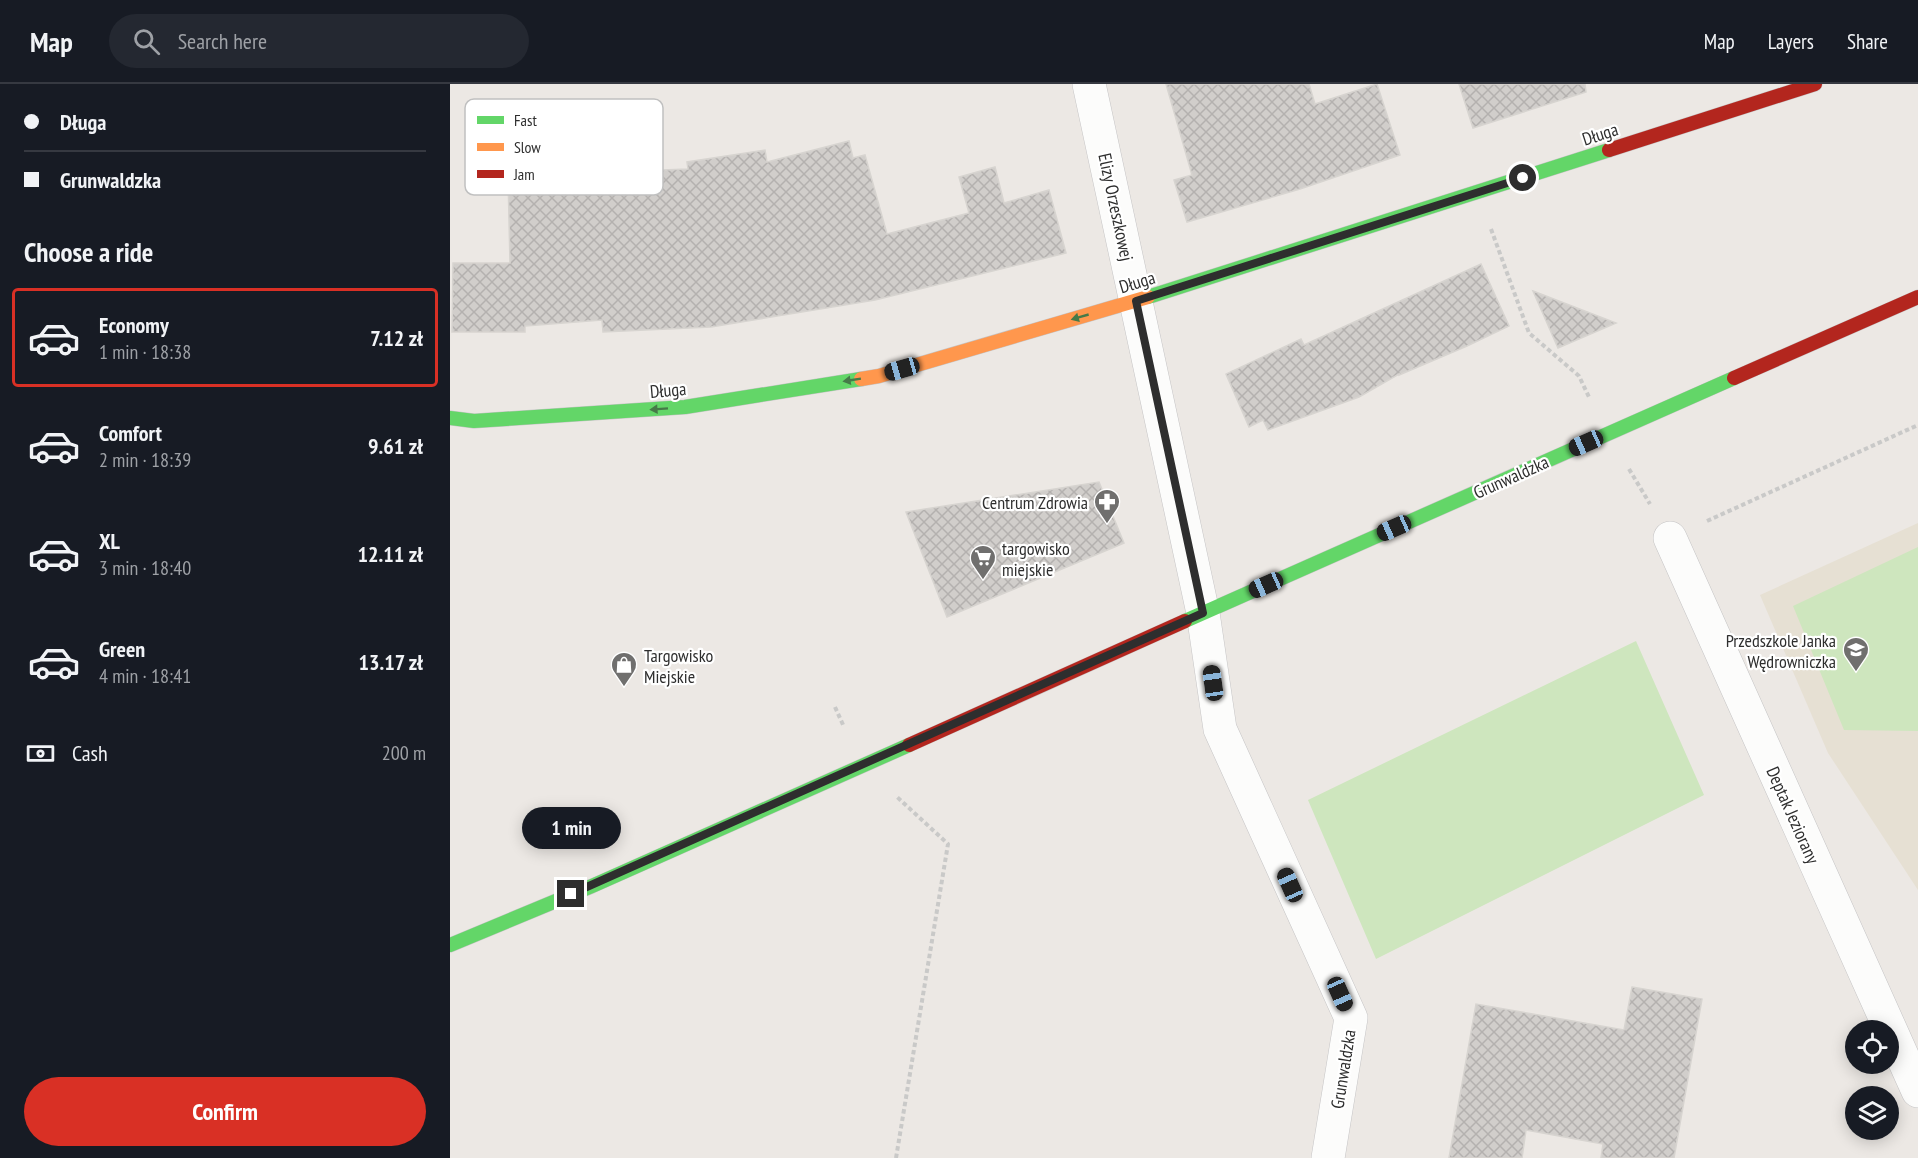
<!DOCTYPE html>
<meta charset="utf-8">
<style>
:root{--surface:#171b24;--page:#242831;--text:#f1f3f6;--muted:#9ea1a6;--line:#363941;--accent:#d93025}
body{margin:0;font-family:"PT Sans Narrow",sans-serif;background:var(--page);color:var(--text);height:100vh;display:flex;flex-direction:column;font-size:22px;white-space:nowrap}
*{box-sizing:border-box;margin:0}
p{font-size:20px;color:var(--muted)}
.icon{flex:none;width:33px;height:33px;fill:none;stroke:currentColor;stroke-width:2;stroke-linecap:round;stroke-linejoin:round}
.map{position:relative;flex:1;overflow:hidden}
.panel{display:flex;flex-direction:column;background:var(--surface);width:450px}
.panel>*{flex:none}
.banner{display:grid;align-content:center;height:132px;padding:0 24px;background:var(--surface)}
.controls{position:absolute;left:1395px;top:936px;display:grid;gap:12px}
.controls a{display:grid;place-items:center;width:54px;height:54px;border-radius:50%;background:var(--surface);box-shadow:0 3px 15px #0003;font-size:30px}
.end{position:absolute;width:27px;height:27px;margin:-14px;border:8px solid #2e2e2e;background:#fff;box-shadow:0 0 0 3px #fff}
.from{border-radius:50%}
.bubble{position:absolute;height:42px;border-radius:21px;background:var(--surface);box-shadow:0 3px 15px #0003;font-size:20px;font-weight:800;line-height:42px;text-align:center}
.car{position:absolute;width:18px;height:36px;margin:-18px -9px;border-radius:8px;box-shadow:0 0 4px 2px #0007;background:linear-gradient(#222 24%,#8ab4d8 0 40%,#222 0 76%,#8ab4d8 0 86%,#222 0)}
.banner b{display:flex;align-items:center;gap:21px;height:57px;font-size:22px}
.banner b+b{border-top:2px solid var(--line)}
.banner i{width:15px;height:15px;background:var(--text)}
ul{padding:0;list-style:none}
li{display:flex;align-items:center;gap:18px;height:99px;margin:0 12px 9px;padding:0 12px;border:3px solid transparent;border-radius:6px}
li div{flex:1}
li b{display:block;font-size:22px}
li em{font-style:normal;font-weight:800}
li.active{border-color:var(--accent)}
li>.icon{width:54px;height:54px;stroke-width:1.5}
h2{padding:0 24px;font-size:27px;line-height:72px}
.pay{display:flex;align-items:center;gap:15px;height:66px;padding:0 24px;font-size:22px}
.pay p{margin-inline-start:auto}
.action{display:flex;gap:12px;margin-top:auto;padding:12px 24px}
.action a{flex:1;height:69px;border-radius:36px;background:var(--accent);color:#fff;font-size:24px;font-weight:800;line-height:69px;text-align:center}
header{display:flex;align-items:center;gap:36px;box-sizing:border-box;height:84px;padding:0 30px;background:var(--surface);border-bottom:2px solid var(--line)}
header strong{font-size:28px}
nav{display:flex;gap:33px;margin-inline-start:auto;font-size:21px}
.search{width:420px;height:54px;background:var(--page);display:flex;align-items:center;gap:15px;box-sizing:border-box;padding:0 21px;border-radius:33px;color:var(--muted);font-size:22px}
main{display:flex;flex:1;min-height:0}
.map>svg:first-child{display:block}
.education{fill:#e6e0d3}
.park{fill:#cee6be}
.building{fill:url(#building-cross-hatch);stroke:#d7d4d0;stroke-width:1.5}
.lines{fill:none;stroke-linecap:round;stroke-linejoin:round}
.street-casing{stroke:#c5c4c5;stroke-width:34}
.fast-casing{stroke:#c5c4c5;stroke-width:15}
.slow-casing{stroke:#c5c4c5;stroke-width:15}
.jam-casing{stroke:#c5c4c5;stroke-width:15}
.path{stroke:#c9c9c8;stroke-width:4;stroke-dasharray:4.5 3;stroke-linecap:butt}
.street{stroke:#fcfcfb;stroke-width:33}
.fast{stroke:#63d668;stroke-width:14}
.slow{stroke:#ff974d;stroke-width:14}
.jam{stroke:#b3261e;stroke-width:14}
.oneway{fill:#467a48}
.route{stroke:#2e2e2e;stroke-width:8}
.labels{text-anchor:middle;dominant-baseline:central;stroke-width:4.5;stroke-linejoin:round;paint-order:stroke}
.street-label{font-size:18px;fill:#2e2e2e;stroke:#fff}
.poi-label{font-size:18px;fill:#2e2e2e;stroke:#fff;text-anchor:end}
.key{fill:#fff;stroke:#c0c0c0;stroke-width:1.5}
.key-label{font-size:16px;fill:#2e2e2e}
</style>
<header>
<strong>Map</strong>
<div class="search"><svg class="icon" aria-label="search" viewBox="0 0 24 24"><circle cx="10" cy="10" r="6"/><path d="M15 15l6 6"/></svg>Search here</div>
<nav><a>Map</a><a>Layers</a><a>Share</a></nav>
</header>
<main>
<section class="panel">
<div class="banner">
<b><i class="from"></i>Długa</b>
<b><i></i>Grunwaldzka</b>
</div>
<h2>Choose a ride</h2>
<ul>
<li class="active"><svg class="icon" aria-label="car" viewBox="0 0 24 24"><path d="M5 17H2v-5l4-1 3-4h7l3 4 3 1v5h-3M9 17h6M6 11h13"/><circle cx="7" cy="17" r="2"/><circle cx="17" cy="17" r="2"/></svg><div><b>Economy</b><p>1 min · 18:38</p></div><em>7.12 zł</em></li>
<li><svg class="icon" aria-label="car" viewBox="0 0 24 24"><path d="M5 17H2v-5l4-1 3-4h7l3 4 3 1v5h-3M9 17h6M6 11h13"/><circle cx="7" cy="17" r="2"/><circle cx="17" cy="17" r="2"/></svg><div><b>Comfort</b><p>2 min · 18:39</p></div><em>9.61 zł</em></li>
<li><svg class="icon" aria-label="car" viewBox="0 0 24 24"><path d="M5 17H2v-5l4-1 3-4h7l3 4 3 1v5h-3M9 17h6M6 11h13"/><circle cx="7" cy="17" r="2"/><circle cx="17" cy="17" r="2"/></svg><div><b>XL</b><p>3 min · 18:40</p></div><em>12.11 zł</em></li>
<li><svg class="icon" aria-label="car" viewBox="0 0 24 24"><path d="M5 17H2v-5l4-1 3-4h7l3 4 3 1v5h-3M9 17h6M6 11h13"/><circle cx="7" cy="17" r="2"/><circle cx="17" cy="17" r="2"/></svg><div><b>Green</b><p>4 min · 18:41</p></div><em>13.17 zł</em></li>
</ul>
<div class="pay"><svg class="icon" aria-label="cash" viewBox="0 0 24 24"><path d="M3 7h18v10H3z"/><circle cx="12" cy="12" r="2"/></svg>Cash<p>200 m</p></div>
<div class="action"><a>Confirm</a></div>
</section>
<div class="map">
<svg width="1468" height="1074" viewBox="0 0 1468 1074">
<defs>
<pattern id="building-cross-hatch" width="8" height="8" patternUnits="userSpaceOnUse" patternTransform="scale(1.5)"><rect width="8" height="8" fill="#d1cecb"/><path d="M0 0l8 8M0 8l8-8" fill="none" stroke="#b4b1af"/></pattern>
</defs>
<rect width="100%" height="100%" fill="#ece8e4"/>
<!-- education -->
<path class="education" d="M1468,439V806L1378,669L1310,511Z"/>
<!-- park -->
<path class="park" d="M1468,463V647L1394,646L1343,522Z
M1186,557L1254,711L926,875L858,716Z"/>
<!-- building -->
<path class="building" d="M716,0H859L865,20L927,0L950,71L850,105L737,138L724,96L742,91Z
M1009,0H1135L1136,8L1023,44Z
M399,57L403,74L415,71L437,150L519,129L509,93L545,83L554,119L599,106L616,169L425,216L261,243L153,248L152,236L75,242V248H2L3,179H60L58,92L238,85L237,78L315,66L317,78Z
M1031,180L1059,242L1017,262L949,291V290L909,313L818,346L813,336L799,343L776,290L851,255L854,261Z
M1083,207L1166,239L1108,264Z
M649,398L674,459L497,533L456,428Z
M1182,903L1252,915L1224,1074H1151L1153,1060L1076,1046L1072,1074H999L1026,920L1174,946Z"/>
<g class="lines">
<defs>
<path id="street" d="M639,0L753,529L770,645L901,934L878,1074
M1220,454L1468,1007"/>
<path id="fast" d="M698,213L1159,66
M0,334L24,337L235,323L411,295
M735,537L1284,294
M0,861L142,802L459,661"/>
<path id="slow" d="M411,295L429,292L698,213"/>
<path id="jam" d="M1159,66L1365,0
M1284,294L1468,213
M459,661L735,537"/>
</defs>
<!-- street casing -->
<use href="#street" class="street-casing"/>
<!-- fast casing -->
<use href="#fast" class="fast-casing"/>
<!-- slow casing -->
<use href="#slow" class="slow-casing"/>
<!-- jam casing -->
<use href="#jam" class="jam-casing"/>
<!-- path -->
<path class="path" d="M1041,145L1079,249L1129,292L1139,313
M1179,385L1200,420
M1257,437L1468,341
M385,623L394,643
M446,1074L498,760L446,712"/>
<!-- street -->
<use href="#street" class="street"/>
<!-- fast -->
<use href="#fast" class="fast"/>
<!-- slow -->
<use href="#slow" class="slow"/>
<!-- jam -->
<use href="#jam" class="jam"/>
</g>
<!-- one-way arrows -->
<defs><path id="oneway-solid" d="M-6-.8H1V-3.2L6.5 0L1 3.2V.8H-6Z" transform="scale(1.5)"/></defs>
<g class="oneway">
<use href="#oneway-solid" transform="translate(630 233) rotate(164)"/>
<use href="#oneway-solid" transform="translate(402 296) rotate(171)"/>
<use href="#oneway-solid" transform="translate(209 325) rotate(176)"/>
</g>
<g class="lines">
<!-- route -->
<path class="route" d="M121,810L753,529L686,217L1073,94"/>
</g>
<!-- icons -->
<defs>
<symbol id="pharmacy-pin" viewBox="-11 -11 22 30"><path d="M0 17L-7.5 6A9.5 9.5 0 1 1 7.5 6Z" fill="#706f6e" stroke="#fff"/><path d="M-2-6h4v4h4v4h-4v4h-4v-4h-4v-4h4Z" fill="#fff"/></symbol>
<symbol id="supermarket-pin" viewBox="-11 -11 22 30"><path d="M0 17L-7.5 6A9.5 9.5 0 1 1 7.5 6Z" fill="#706f6e" stroke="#fff"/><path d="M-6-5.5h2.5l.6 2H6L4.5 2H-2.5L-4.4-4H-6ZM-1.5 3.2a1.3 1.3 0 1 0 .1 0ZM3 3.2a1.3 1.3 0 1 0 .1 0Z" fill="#fff"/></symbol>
<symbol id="school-pin" viewBox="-11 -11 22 30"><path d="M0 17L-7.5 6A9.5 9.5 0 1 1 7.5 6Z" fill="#706f6e" stroke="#fff"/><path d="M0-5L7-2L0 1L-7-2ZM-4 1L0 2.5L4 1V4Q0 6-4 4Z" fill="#fff"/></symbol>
<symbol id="shop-pin" viewBox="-11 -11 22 30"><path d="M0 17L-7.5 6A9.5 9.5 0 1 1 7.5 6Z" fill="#706f6e" stroke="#fff"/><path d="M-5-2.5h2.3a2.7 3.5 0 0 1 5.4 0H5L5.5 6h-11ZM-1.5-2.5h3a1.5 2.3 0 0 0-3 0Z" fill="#fff"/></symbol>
</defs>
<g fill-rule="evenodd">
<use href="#pharmacy-pin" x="642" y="403" width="30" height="40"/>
<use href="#supermarket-pin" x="518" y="459" width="30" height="40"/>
<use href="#school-pin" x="1391" y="551" width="30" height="40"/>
<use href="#shop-pin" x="159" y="566" width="30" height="40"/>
</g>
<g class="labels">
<!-- street labels -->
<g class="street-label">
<text transform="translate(1150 50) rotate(-18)">Długa</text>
<text transform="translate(666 123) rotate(78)">Elizy Orzeszkowej</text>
<text transform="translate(687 198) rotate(-17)">Długa</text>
<text transform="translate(218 306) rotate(-5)">Długa</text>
<text transform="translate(1061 393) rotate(-24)">Grunwaldzka</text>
<text transform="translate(1343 731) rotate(66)">Deptak Jeziorany</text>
<text transform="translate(893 985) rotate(-81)">Grunwaldzka</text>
</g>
<!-- poi labels -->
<g class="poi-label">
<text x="638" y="418">Centrum Zdrowia</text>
<text x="552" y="464" text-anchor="start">targowisko<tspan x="552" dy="21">miejskie</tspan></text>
<text x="1386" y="556">Przedszkole Janka<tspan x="1386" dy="21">Wędrowniczka</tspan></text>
<text x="194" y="571" text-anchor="start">Targowisko<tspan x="194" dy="21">Miejskie</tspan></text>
</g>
</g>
<!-- legend -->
<rect x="15" y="15" width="198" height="96" rx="9" class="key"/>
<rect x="27" y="32" width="27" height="8" fill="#63d668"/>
<rect x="27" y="59" width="27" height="8" fill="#ff974d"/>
<rect x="27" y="86" width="27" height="8" fill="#b3261e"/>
<g class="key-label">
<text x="64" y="42">Fast</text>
<text x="64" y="69">Slow</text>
<text x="64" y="96">Jam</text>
</g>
</svg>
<div class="controls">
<a><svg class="icon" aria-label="locate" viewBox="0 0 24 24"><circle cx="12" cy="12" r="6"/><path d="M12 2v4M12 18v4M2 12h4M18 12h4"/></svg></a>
<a><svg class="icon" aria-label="layers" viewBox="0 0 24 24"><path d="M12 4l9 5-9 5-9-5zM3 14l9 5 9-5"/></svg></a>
</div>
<i class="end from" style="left:1073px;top:94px"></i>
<i class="end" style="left:121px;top:810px"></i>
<div class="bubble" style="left:72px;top:723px;width:99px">1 min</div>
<i class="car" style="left:452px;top:285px;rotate:254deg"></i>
<i class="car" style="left:1136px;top:359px;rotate:246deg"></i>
<i class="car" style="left:944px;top:444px;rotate:246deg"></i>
<i class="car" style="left:816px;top:501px;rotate:246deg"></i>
<i class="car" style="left:763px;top:599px;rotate:352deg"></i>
<i class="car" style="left:840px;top:801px;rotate:336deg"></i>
<i class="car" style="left:890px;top:910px;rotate:156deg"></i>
</div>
</main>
